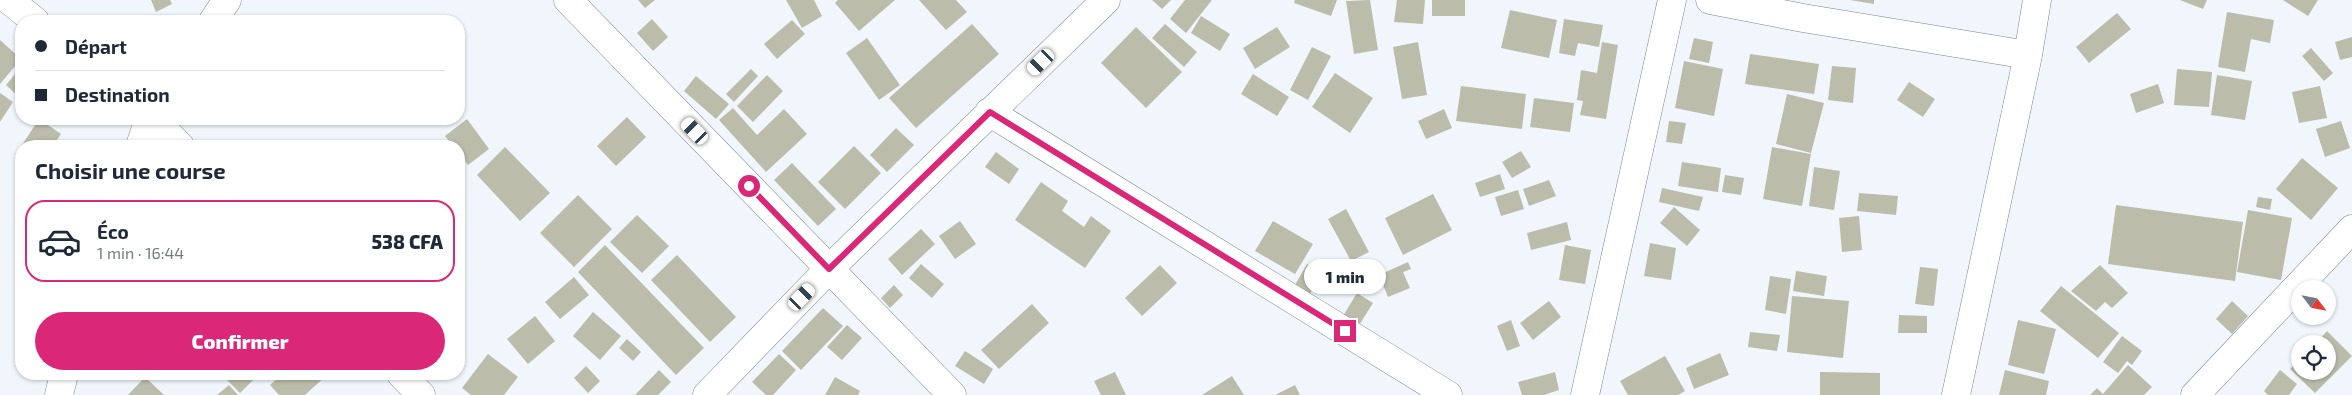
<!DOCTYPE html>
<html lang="fr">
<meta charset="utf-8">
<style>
:root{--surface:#fff;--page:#f2f2f3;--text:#1f2937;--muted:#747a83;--line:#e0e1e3;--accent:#db2777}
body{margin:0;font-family:"Exo 2",sans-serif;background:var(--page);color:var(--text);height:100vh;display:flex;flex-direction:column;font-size:19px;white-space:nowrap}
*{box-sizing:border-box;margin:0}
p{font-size:16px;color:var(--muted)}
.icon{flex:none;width:28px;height:28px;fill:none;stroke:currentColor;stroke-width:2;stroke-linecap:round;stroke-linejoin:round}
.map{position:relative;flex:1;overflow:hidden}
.sheet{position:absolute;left:15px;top:140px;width:450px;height:240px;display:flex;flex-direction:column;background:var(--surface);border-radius:20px;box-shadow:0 1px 4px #0004}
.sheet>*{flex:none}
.hud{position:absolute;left:15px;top:15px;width:450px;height:110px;border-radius:20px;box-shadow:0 1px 4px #0004;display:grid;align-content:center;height:110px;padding:0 20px;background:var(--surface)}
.needle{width:32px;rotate:122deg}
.fabs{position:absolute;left:2291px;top:280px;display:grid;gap:10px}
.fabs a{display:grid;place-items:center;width:45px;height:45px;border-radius:50%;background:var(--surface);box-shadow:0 1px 4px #0004;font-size:25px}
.end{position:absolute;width:22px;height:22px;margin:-11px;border:6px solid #db2777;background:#fff;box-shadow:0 0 0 2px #fff}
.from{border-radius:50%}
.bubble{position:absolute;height:35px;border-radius:18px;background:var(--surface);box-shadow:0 1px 4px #0004;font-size:16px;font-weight:800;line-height:35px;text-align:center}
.car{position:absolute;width:15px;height:30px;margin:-15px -8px;border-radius:6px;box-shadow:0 0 4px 1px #0007;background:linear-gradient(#fff 24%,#345 0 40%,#fff 0 76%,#345 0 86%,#fff 0)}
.hud b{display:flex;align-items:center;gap:18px;height:48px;font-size:19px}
.hud b+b{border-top:1px solid var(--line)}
.hud i{width:12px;height:12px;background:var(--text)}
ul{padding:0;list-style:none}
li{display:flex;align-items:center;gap:15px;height:82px;margin:0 10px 8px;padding:0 10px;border:2px solid transparent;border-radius:20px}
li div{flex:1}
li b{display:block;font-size:19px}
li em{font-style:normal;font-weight:800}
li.on{border-color:var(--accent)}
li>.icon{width:45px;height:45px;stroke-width:1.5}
h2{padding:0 20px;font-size:22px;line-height:60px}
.button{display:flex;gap:10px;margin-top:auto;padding:10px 20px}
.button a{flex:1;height:58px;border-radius:30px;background:var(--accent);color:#fff;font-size:20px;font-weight:800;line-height:58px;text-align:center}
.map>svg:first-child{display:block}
.building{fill:#bbbcaa}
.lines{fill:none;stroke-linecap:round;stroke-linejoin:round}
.minor-casing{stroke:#798593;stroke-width:29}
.minor{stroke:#fff;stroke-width:28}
.route{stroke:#db2777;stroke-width:6}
</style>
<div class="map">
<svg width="2352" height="395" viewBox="0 0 2352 395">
<rect width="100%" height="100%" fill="#f1f6fc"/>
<!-- building -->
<path class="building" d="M151,0H170L172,4L156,12Z
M638,0H655L645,8Z
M786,0H814L822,16L802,28Z
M838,0H895L859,31L835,3Z
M919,0H956L967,12L946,30Z
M1152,0H1171L1162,9Z
M1185,0H1212L1186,33L1170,19Z
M1295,0H1337L1331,16L1294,3Z
M1370,0L1378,50L1354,54L1346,1Z
M1397,0H1425L1423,24L1394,22Z
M1432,0H1465V16H1432Z
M1850,0H1874V4Z
M2180,0H2207L2203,9Z
M2283,0H2318L2308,16Z
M1510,10L1557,20L1549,58L1501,48Z
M2227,12L2274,20L2270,43L2251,39L2245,72L2218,67Z
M2117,13L2131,29L2089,63L2076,47Z
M1201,16L1230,34L1220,51L1191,33Z
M652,19L668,37L653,51L637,33Z
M1564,19L1603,25L1599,47L1578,43L1575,56L1559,53Z
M792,20L805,34L777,59L764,44Z
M972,24L999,54L916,128L889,98Z
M1165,24L1197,52L1184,67L1152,38Z
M1136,27L1182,72L1146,108L1101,63Z
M1277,27L1290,47L1255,69L1243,48Z
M2352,37V57L2340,60L2335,42Z
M867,38L900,85L879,100L846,53Z
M1694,38L1713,42L1709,63L1689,59Z
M0,40L21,59L0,84Z
M1418,42L1427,95L1402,99L1393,47Z
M1602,42L1618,45L1606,119L1580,115L1583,101L1577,100L1581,70L1597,73Z
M1312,47L1331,56L1308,100L1290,90Z
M2311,48L2333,73L2324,81L2302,56Z
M1750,54L1819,64L1814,94L1745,84Z
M1684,61L1723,69L1714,116L1675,108Z
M1832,66L1856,68L1853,103L1828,100Z
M21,67V99L6,85Z
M751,69L758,76L734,102L726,94Z
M2177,69L2212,72L2209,107L2174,105Z
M1335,73L1373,98L1350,133L1312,107Z
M1253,74L1289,97L1277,116L1241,94Z
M767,75L783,91L753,122L737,106Z
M2217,75L2252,81L2245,120L2211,115Z
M696,76L729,104L716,119L684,91Z
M1909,82L1935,99L1923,117L1897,100Z
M2158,84L2164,103L2136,113L2130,94Z
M1461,86L1526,94L1522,129L1456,121Z
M2320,86L2327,118L2299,123L2292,92Z
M0,93L13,102L0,122Z
M1787,94L1824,103L1811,153L1776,144Z
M1534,98L1574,103L1570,132L1530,127Z
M733,108L757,135L784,109L807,134L766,172L719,120Z
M1444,109L1452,128L1426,139L1418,121Z
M627,117L646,137L616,166L597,146Z
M39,119L61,134L53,146H23L22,145Z
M467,119L489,149L468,165L459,153V146H453L445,136Z
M1669,121L1686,123L1682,144L1666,142Z
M2341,121L2350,148L2325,157L2316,129Z
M896,128L914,145L887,172L870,155Z
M854,146L881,173L845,209L818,182Z
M505,147L550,193L520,221L477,175Z
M1772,147L1811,154L1802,206L1763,199Z
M1521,151L1531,167L1512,178L1502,162Z
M996,152L1019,169L1009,184L985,167Z
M2302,158L2338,188L2311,220L2276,189Z
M1682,162L1721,168L1718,192L1678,186Z
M792,163L836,209L818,226L774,180Z
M1814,167L1840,171L1834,210L1809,206Z
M1500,174L1505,189L1480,197L1475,183Z
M1725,175L1744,178L1741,195L1722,192Z
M1549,180L1556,196L1529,206L1523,189Z
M1041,182L1068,201L1062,211L1084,227L1091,216L1111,231L1085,268L1015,220Z
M1662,188L1703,197L1699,211L1659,202Z
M1518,190L1524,209L1501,216L1495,197Z
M1859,193L1898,196L1896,215L1857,211Z
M1433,194L1452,230L1403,255L1385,218Z
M578,195L612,229L574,267L540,233Z
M2258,197L2272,199L2270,210L2256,207Z
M2116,205L2243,222L2235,281L2108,264Z
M1674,207L1700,230L1687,246L1660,223Z
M1346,209L1369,252L1351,261L1328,219Z
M2248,210L2292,218L2281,280L2237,272Z
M637,215L669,246L642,273L610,242Z
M1859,216L1862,250L1842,252L1839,218Z
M960,221L976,244L955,259L939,236Z
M1273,221L1313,244L1295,274L1255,251Z
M1567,222L1571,240L1531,250L1527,233Z
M921,229L935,244L902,275L888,259Z
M1650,243L1676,248L1671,280L1644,276Z
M605,245L704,348L676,375L578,272Z
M1565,245L1591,250L1585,284L1559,280Z
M677,255L736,317L710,342L651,280Z
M1408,262L1411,269L1403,272L1410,288L1388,297L1379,275Z
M921,264L944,284L932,298L909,278Z
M1307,264L1322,273L1307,299L1292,290Z
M1160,265L1177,283L1142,316L1125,298Z
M2100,265L2128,293L2112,308L2105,302L2096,311L2071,291Z
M1920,267L1938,269L1934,306L1915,304Z
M1796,271L1827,276L1824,296L1793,291Z
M1770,276L1791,279L1786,314L1765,310Z
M574,277L589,295L560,319L545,302Z
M894,285L903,295L890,308L881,298Z
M2061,286L2119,333L2098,358L2040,311Z
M1357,293L1373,303L1356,330L1340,321Z
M1792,296L1849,301L1843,358L1787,352Z
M1549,301L1561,317L1533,340L1520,323Z
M2232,301L2248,316L2232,334L2216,319Z
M1032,304L1049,323L999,369L981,350Z
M823,308L843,326L801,370L782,351Z
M593,312L621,336L600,360L573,336Z
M1899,315L1927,316V333H1898Z
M535,316L555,341L528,364L507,339Z
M1511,320L1520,346L1507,351L1497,326Z
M2018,320L2056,329L2044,374L2008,365Z
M847,325L862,338L842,360L827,347Z
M2327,331L2352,356L2315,393L2290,369L2300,359V371H2328V344H2315Z
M1750,332L1780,335L1777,351L1748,347Z
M2122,336L2142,351L2132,365L2127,361L2118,373L2103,362Z
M627,339L641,352L633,361L619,348Z
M965,351L993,369L984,384L955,366Z
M1720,353L1729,375L1694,389L1686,368Z
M488,354L518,377L504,395H471L462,388Z
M779,354L796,370L773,395H766L752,382Z
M1665,356L1685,391L1678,395H1628L1620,381Z
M2128,365L2152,387L2144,395H2090L2097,388L2103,394Z
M586,366L600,381L588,393L574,378Z
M659,370L671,382L658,395H635Z
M2005,370L2049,381L2046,395H1999Z
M2280,370L2297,384L2289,395H2268L2264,391Z
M1115,372L1126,395H1101L1094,381Z
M1555,372L1559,390L1544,395H1522L1518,382Z
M1820,372L1880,373V395H1820Z
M221,374H249L254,379L240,393Z
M282,374H328L305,395H279L270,385Z
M1232,376L1244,395H1202Z
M145,377L164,395H128Z
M835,377L860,391L858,395H825Z
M229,385L238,395H217Z
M1295,385L1300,395H1275Z"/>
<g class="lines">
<defs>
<path id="minor" d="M9,0L35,21
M568,0L952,395
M1710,0L1803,18L2028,55
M213,21L227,0
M989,112L1448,395
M153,119L180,146
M140,146L149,119
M401,374L421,395
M59,395L64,374
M707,395L829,269L1106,0
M1585,395L1672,0
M1956,395L2028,55L2037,0
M2195,395L2352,229"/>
</defs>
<!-- minor casing -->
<use href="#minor" class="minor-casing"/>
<!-- minor -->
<use href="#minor" class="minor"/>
</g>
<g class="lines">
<!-- route -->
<path class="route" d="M749,186L829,269L990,112L1345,331"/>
</g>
</svg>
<div class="fabs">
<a><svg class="needle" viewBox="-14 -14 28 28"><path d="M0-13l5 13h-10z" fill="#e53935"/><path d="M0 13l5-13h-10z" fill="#747a83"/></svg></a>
<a><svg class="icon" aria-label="locate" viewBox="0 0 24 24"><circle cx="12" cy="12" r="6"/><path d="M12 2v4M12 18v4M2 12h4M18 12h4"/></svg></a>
</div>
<i class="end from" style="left:749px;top:186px"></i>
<i class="end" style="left:1345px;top:331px"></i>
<div class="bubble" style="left:1304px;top:259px;width:82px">1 min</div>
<i class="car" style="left:1041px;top:62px;rotate:226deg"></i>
<i class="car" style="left:695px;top:131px;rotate:316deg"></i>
<i class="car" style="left:802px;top:297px;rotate:44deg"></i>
<div class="hud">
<b><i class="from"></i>Départ</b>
<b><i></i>Destination</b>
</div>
<section class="sheet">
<h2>Choisir une course</h2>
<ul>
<li class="on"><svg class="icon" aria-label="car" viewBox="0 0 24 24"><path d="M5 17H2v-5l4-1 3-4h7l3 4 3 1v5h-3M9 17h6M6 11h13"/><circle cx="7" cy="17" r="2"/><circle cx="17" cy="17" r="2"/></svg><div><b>Éco</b><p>1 min · 16:44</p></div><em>538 CFA</em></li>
</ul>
<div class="button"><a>Confirmer</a></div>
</section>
</div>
